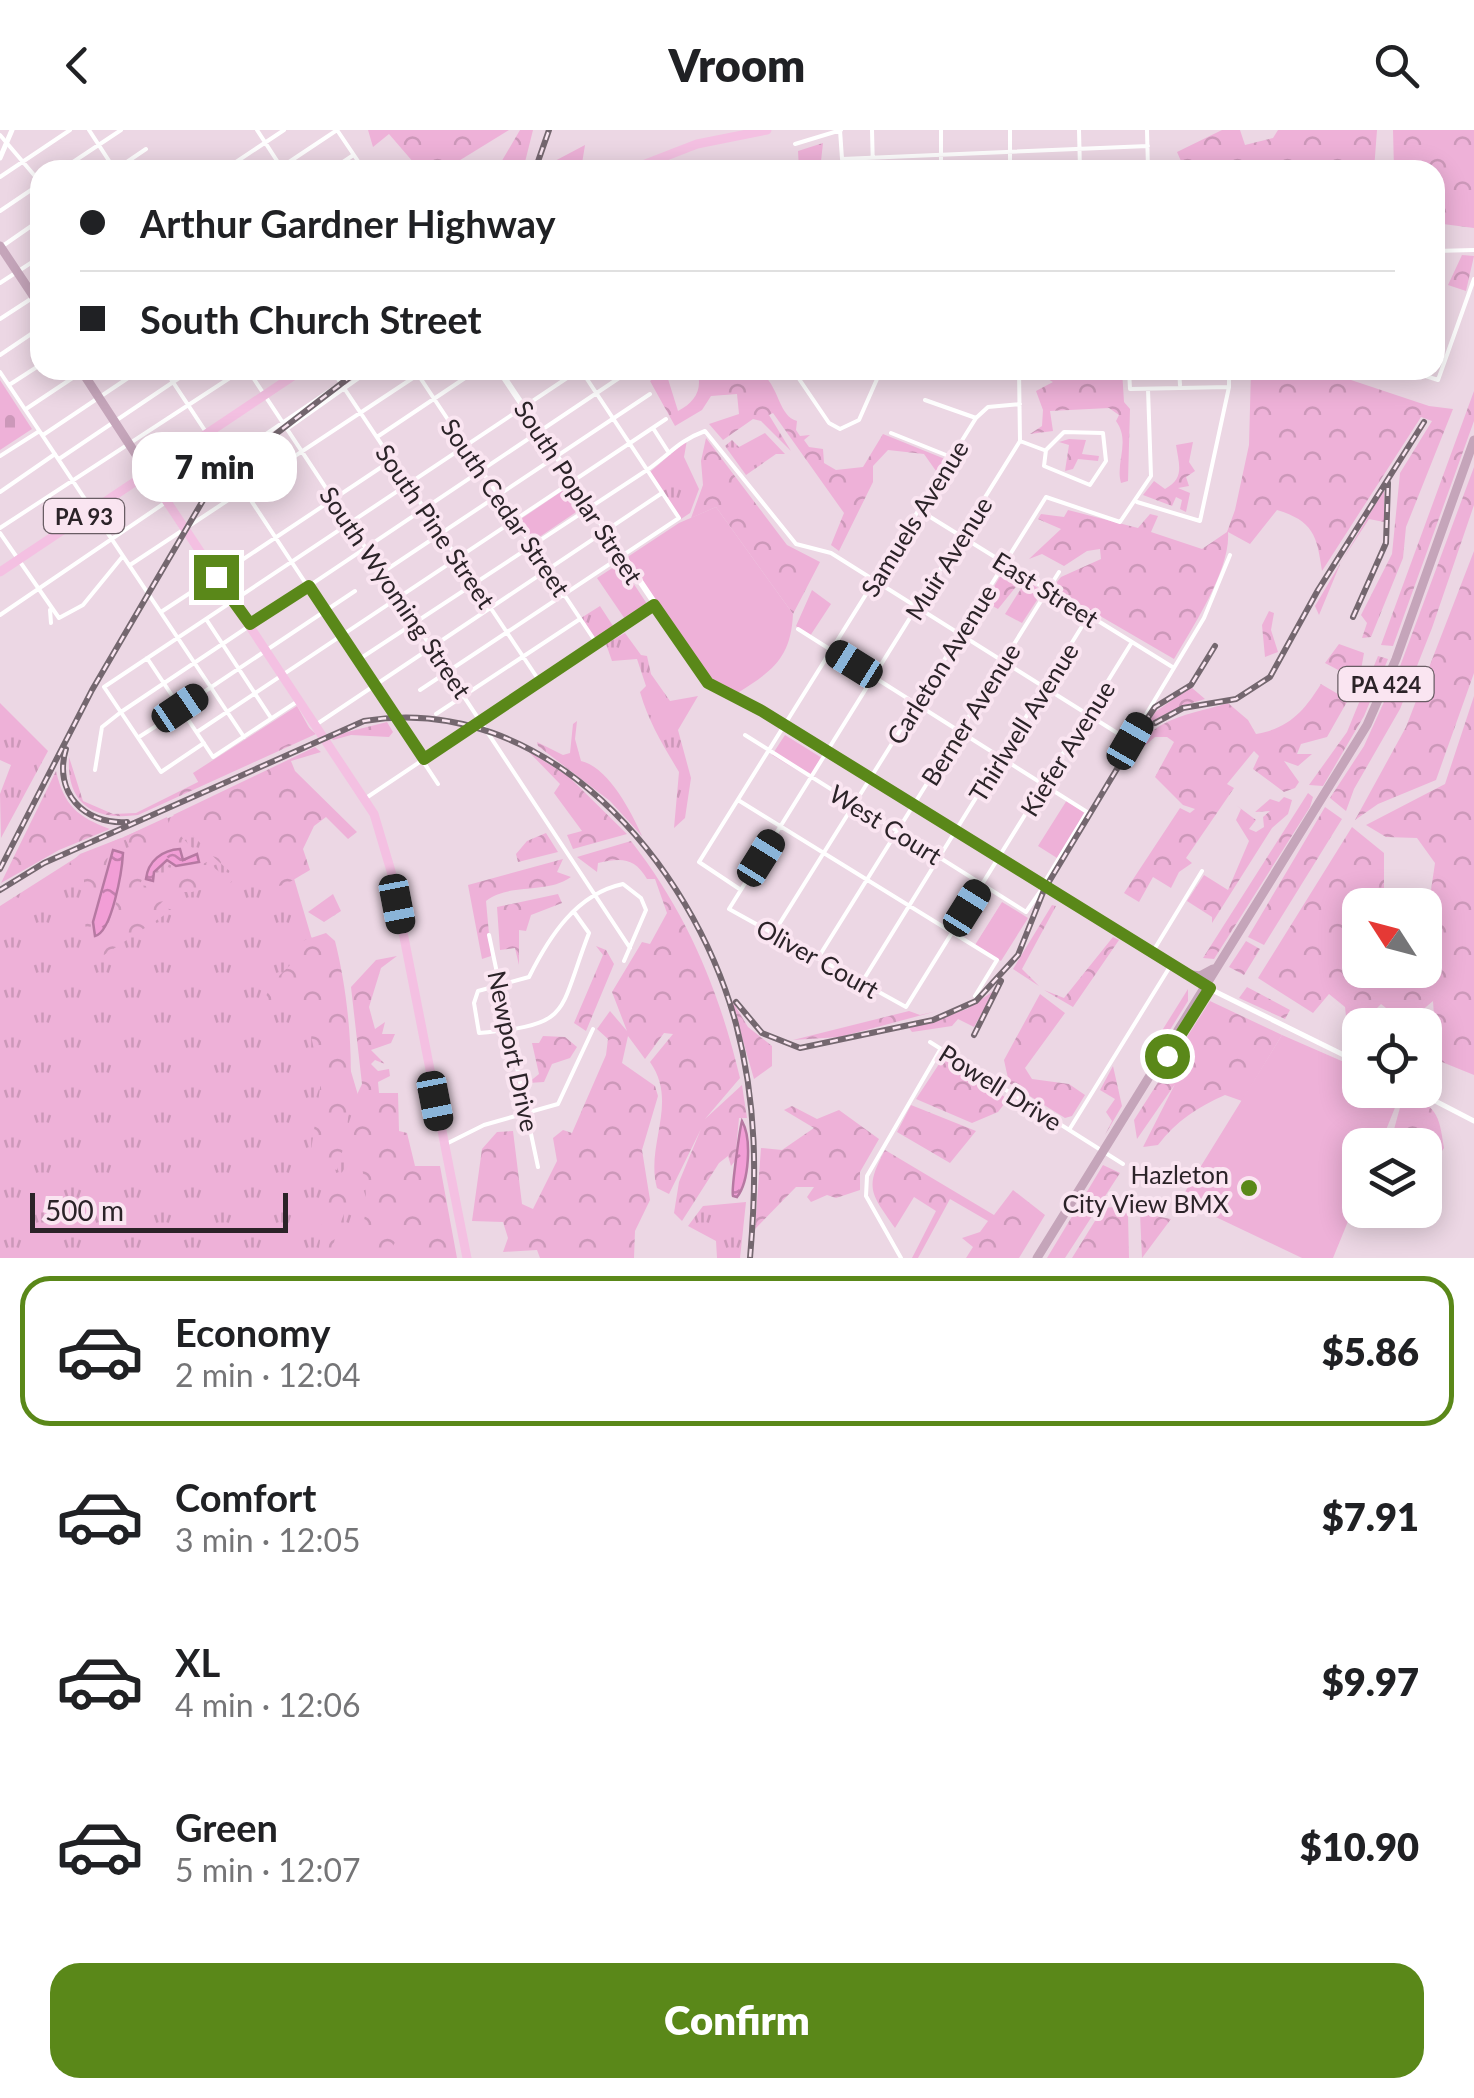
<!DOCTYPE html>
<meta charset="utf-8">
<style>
:root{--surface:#fff;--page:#f2f2f2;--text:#202124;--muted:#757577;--line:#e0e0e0;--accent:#5a8819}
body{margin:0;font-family:Lato,sans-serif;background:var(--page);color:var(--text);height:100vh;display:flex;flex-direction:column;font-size:38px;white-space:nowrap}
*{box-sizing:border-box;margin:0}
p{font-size:32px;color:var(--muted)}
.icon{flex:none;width:55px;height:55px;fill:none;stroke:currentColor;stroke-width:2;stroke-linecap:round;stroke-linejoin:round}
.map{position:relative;height:1128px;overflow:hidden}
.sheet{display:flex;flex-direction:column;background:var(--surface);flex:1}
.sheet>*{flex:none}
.banner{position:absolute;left:30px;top:30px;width:1415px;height:220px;border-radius:30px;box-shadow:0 5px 25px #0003;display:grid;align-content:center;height:220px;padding:0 50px;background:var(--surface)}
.needle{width:65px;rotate:306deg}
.controls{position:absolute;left:1342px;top:758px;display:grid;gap:20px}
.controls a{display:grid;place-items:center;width:100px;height:100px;border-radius:20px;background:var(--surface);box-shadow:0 5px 25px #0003;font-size:50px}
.scale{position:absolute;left:30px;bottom:25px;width:258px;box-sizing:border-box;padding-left:10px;border:5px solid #2b2328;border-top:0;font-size:28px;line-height:35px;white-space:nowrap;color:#2b2328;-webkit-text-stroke:8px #fae5f1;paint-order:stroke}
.end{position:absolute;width:45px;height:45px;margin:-22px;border:12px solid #5a8819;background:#fff;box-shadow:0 0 0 5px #fff}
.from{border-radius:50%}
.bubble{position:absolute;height:70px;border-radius:30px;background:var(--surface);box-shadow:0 5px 25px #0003;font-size:32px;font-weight:800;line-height:70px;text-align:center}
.car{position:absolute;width:30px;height:60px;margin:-30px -15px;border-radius:12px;box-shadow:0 0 8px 2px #0007;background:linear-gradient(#222 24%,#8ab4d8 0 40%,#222 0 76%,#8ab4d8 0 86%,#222 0)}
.banner b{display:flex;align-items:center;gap:35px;height:95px;font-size:38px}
.banner b+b{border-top:2px solid var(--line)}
.banner i{width:25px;height:25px;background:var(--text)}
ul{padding:18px 0 0;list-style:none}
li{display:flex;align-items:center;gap:30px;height:150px;margin:0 20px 15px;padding:0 30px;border:5px solid transparent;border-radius:30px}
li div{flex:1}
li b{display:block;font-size:38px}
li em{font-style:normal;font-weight:800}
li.on{border-color:var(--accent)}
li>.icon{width:90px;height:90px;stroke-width:1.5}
.action{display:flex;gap:20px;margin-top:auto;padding:20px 50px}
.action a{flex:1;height:115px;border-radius:30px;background:var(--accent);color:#fff;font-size:40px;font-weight:800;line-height:115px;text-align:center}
header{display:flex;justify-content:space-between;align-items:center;height:130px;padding:0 50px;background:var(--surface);font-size:45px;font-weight:800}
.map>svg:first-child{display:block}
.grass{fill:url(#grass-tufts)}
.forest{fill:url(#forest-crowns);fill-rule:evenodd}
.cemetery{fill:url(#cemetery-stones)}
.park{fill:#eeb1d8}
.water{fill:url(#water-ripples);stroke:#b679a2;stroke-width:2.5}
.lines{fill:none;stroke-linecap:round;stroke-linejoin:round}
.minor{stroke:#fff;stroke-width:4}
.tertiary{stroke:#fff;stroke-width:5}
.secondary{stroke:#fff;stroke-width:6}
.primary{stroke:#c5a5ba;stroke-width:9}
.trunk{stroke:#f4c0e2;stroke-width:9}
.rail-casing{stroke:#74676f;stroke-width:6}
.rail{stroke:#fae5f1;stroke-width:2.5;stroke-dasharray:8;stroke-linecap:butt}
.route{stroke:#5a8819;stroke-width:12}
.poi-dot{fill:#5a8819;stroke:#fae5f1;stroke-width:4}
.labels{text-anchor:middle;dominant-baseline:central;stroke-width:8;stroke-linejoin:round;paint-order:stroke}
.shield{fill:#fae5f1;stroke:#695d64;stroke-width:2.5}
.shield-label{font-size:22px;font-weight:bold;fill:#2b2328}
.street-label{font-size:25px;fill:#2b2328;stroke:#fae5f1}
.poi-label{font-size:25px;fill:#2b2328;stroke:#fae5f1;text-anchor:end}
</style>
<header><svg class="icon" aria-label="back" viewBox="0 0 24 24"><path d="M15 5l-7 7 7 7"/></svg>Vroom<svg class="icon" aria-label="search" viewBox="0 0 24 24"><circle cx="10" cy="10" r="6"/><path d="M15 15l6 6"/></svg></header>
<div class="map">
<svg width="1474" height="1128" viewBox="0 0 1474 1128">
<defs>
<pattern id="grass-tufts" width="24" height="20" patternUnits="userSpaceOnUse" patternTransform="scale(2.5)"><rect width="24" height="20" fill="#eeb1d8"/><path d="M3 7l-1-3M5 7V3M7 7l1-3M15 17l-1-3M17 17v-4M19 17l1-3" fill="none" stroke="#cc98b9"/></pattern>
<pattern id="forest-crowns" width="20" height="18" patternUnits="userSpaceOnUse" patternTransform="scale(2.5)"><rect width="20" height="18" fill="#eeb1d8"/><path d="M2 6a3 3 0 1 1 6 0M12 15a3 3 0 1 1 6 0" fill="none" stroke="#cc98b9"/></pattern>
<pattern id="cemetery-stones" width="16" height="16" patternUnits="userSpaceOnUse" patternTransform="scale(2.5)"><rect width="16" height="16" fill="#eeb1d8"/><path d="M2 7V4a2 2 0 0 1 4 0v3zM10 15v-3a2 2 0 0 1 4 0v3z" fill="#cc98b9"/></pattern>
<pattern id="water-ripples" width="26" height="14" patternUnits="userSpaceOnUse" patternTransform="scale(2.5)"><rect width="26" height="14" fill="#f29ed6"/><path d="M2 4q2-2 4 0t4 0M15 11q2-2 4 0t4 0" fill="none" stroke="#c480ae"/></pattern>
</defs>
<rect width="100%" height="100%" fill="#ecd7e4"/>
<!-- grass -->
<path class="grass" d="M765,303L785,324H776L746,345L725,316L732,310L739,317Z
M687,310L684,327L699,359L690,383L681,389L650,342Z
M600,476L615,499L597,512L581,488Z
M625,503L641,525L647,526L651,544L670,571L698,566L678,600L691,648L685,688L674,698L679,642C663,615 649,593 640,562L646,556L637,529L612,531L606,514Z
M0,573L48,621L1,708L0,664L11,635L0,630Z
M264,647L389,1070L411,1109L405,1128H0V776L77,727Z
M333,764L341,781L324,792L308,782Z
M746,1072L740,1128H717L716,1111L688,1096L703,1076Z"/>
<!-- forest -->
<path class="forest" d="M368,0H509L444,40H420L389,4L373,17Z
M520,0H533L523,40L500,34Z
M1222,0H1240L1245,15L1273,8L1278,0H1377L1374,40H1185L1177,22Z
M1393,0H1474V98L1435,93V40H1394Z
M823,13L820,40H799L798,21Z
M585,15L581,40H556L551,33Z
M1462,125L1474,126L1466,161L1448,155Z
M697,240H764L763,244C780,260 779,286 797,291L796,300L800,306L810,305L804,310L809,317L823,319L824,333L836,340L863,337L883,304L945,329L936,341L924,324L888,320L873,336V352L839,421L831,415L844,383L773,283L769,285L791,321L761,291L753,289L723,310L709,294L739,284L737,264L711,266L702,280L675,296L650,251L659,244L668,249L678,281C695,272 703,260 697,240Z
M1122,240L1124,272L1130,279L1128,351L1121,353C1115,332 1131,312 1116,291L1119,285L1109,278L1050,281L1053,301L1030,304L1042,296L1043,280L1036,261L1053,252L1035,242Z
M1251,240H1321L1429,276L1453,279L1406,397L1403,428L1371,507L1362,508L1367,493L1361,485L1392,424L1400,343L1432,291L1421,287L1322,441C1317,405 1313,391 1277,380L1250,414L1228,402C1231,439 1192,498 1174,529L1052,458L1061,447L1101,429L1100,419L1087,421L1064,436L1042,424L1029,429L1061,399L1038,389L1041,384L1064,387L1068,380L1138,398L1150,384L1158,386L1151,402L1202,419L1227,402L1235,380L1249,315Z
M1474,261V291L1393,516L1381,515Z
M706,308L787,415L820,432L793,484L716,377L691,388L703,355L701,331Z
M1069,309L1086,310L1082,324L1099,326L1098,331L1078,329L1073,339L1065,341L1069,315L1059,312Z
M1193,312L1189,332L1195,341L1186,347L1189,356L1178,358L1190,363L1186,382L1180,379L1182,370L1176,367L1172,376L1143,365L1154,351L1165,359C1185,348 1179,335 1176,315Z
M1474,337V375L1432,498L1400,579L1354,659L1346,681L1330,668L1364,616L1399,539Z
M1384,360V392L1369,389L1341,432L1319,485L1315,476Z
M1474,421V543L1436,650L1378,674L1355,690L1406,597Z
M1005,438L1043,461L1022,493L1005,484L1022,457L1019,453L998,479L985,472Z
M1269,481L1274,483L1271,500L1278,522L1265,527L1262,495Z
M1339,514L1364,523L1359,551L1325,533Z
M1378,526L1388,529L1364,586L1323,656L1309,655L1347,602Z
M1321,554L1348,570L1327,607L1301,614L1297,624H1312L1298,636L1284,631L1299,652L1295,658L1284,662L1253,639L1259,626L1254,621L1227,654L1234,658L1186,728L1192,733L1179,742L1171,758L1153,747L1139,772L1124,763L1180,678L1190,683L1195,679L1183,675L1155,647L1174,612L1167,607H1155L1125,633C1155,586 1179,588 1228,573L1248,590L1256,604C1291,598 1305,579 1321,554Z
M1191,557L1205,569L1179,577L1143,600L1155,582Z
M1474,566V945L1437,930L1433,871L1406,894L1381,874L1360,895L1346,886L1345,877L1329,864L1313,883L1258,848L1352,697L1384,723V761L1394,771L1430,767L1435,733L1417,708L1386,707L1366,695L1445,654ZM1360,775H1425V840H1360Z
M577,591L575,609L581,631C608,637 631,681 642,706L610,671L538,616L537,612L563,625L570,623L573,594Z
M387,592L393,602L389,607L351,605L333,610L331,606Z
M308,597L316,604L138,685C94,691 66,674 69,627L83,671L113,684L136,683Z
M315,617L321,622L291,631L295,641L357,702L348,709L326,687L314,696L303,719L310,740C299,746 286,756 274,757C236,763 198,707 173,685Z
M528,621L568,646L627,704L573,719L567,705L582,701L554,663L560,654Z
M56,641C64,675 77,687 110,699L59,720L1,753Z
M1308,663L1313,667L1310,677L1214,829L1203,828Z
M1284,667L1292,670L1288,684L1272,698L1212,793V787L1187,771L1204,745L1228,760L1249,711L1236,690L1241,679L1236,675L1256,690L1249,699L1256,702L1264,697L1263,687L1270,681L1255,682L1270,669L1279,672Z
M1325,677L1342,689L1264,815L1248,807Z
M167,687L169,694L151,704L153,709L165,713L177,702L193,719L187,723L181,714L149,728L140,755L153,757L168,737L183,743L207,732L232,752L192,762H172L159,775L172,780L98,829L86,817L84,750L69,734L80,724L121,708L122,716L110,719L88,807L96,812L106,805L132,721L124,707Z
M546,703L558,722L518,732L516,724L527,711Z
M631,711C687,783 719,860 740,948L705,989L742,955L747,988H739L735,1031L731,1036L728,1026L719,1033L682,1091L674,1083L679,1052L701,999L669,1064L657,1058C645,1015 679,973 650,932L673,904L664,903L645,929L628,906L622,933L655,956L658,966L642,1020L650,1070L635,1101L634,1128H540L537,1120L503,1122L508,1108L503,1092L472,1091L482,1019L497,1002L513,1001L522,1074L533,1079L557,1031L553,1008L563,1000L572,1003L606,925L608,909L597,899L610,881L627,901L612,862L642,812L650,814L667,783L655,749H647C634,727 621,728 598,733L597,742L577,727Z
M563,729L557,742L571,747C545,765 511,752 486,771L491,826L482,829L468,755Z
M558,764L562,773L531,785L526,801L519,800V835L515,818L500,820L497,777Z
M1052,775L1056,776L1022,839L1039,856L1013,839Z
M326,803L335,811C352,878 359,976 337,1040L318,1036L310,1028L321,951L303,870L291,855L278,869L262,874L273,852L297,828L296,813Z
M1113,807L1119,810L1073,877L1044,860L1064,868Z
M1246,811L1260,819L1244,845L1229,837Z
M596,816L606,820L614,834L586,901L574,893L603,825Z
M397,826L381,838L369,877L375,899L385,892L382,904H395L391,913L371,920L385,934L375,930L371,934L378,941L389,939L390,946L378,952L379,963H398L399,1001L407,1003L415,1036H440L457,1128H399L401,1102L386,1128H351C366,1096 370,1073 362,1038H354L346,1054L336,1052L346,1036L355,999L354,971L362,954L351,857L376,830Z
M1247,857L1290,880L1285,889L1239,868Z
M1188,859V871L1158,919V907Z
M995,860L974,897L958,889L952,896L912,902L909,898L967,879Z
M1040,864L1065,883L1025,938L1032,949L1069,954L1085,965L1072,986L1065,988L1009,953L1004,930Z
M731,869L748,897L772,916V936L754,949Z
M1210,871L1282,905L1242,971L1225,965C1198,977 1176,991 1158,1015L1143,1017L1175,954L1137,1009L1134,990Z
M909,881L920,885L937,881L840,907L793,910Z
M543,906L565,907L577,917L570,928L552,934L544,952L528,953L539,944L532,913H539Z
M943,928L1008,969L998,982L972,993L916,969Z
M1113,936L1122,976L1105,1005L1112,991L1106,982L1115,969L1100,960Z
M1404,963C1437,976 1439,984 1444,1018L1432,1035L1442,1063L1434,1071L1425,1072V1015H1398L1393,1003Z
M911,975L976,1001L950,1033L897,1002Z
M792,976L817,989L839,980L879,1009L860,1042V1060L836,1068L827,1065L811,1072L807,1067L814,1057H796L755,1099L761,1018L782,1020L814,998L784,980Z
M885,1020L994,1085L1013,1060L1045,1085L1019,1128H966L973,1117L962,1108L980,1102L988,1091L950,1069L918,1128H912L936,1081L914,1067L895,1098C871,1063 864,1059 885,1020Z
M1103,1035L1120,1043L1065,1128H1047Z
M336,1060L349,1063C346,1089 333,1101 332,1128H318L324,1075Z
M1115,1077L1128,1084L1129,1128H1072L1103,1078Z
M1140,1083L1171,1089L1142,1128Z"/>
<!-- cemetery -->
<path class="cemetery" d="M0,250L32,299L0,320Z"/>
<!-- park -->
<path class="park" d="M571,355L585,376L532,412L518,391Z
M716,377L793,484C791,529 771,542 736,564L699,540L626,428L679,393Z
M620,433L649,477L627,492L597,448Z
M812,460L831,474L810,506L796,496Z
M297,576L312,603L200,655L193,643Z
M785,605L822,628L810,648L772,625Z
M1067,670L1086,682L1057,728L1038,716Z
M1002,772L1028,788L1001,831L975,815Z
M1282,905L1360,939V960H1402L1380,1015H1360V1062L1333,1128H1302L1180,1070Z"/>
<!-- water -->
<path class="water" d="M180,719L183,730L197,724L199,732L176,736L167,730L154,742L153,751L146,749C148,731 162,720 180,719Z
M113,720L123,723C122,741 112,802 95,806L93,792Z
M742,991C752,1009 749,1052 737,1067L733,1066C731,1061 740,998 742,991Z"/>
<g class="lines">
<!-- minor -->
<path class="minor" d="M89,0L115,40
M257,0L283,40
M337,0L364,40
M840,0L842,29L1148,16
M872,0L873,40
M1010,0V40
M1079,0L1080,40
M1147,0L1148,40
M0,5L40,52
M795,14L841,0
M61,40L121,0
M115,40L146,19
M224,40L284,0
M277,40L337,0
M331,40L352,26
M941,40V0
M0,47L70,0
M0,81L40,54
M4,115L40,90
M1435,121L1474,120
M0,153L40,127
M0,189L40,163
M0,225L40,198
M165,240L438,654
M248,240L630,818
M332,240L540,552
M415,240L597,514
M793,240L829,293L840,299L859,290L881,240
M1019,240L1020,311L729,779L906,877L1132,512
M1129,240L1130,259L1229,257
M1179,240L1180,255
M1407,240L1438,250L1474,149
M0,242L244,607
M9,255L40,235
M925,270L976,288
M26,279L80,243
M288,298L370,240
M653,298L669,323
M1064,302L1103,303L1106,331L1090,355L1044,336L1046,320Z
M891,303L951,327
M43,305L140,240
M377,307L477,240
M1020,311L1044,320
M0,326L38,302
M59,329L191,240
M0,362L55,324
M1137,372L1200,391L1229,257V240
M919,380L1174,538
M0,398L242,240
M0,403L59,488L83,475L123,426
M130,435L425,240
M383,442L650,264
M218,446L392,330
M50,480L51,493
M161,482L193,461
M0,485L341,253
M206,489L271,588
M798,499L1087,682L1044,753
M147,528L213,627L298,571
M358,530L647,340C670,324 678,311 705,301L796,414L831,423L1130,611L1204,488L1230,425
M420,560L679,388L581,240
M180,578L355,461
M436,584L580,489
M317,594L662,363
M197,602L666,289
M745,605L1026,782L1044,756
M139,607L164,591
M204,613L161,642L104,557L579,240
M95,640L102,597L121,582L631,240
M366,668L654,475
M738,670L997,830L975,866
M741,760L699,732L976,288L988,277L1020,274
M574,782L589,803C557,886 573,894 479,903L474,873L478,861L529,847C549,807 576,764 623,754L641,768L646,780L624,831
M773,804L1046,367L1120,392L1151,346L1148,259
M489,805L538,1037
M1152,823L1202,741
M818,828L1059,442
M862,852L1089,485
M930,912L1123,1034
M1069,1000L1171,835
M448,1013L484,995L558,974L593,899
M901,1128L866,1066L867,1046L940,920"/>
<!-- tertiary -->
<path class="tertiary" d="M0,28L12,0
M1210,859L1360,933
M1414,960L1474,991"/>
<!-- secondary -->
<path class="secondary" d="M499,240L708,553L762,581L1210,859"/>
<!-- primary -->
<path class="primary" d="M0,116L40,176
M81,240L148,343
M1185,844L1200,846L1213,839
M1037,1128L1367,595L1396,529L1474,310"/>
<!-- trunk -->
<path class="trunk" d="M630,40L697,14L767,0
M148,343L374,684L391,741L467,1128
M0,442L302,240"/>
<defs>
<path id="rail" d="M535,40L549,0
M1353,487L1386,413L1388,353
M1155,593L1183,578L1236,569L1270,547L1318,460L1424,292
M66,619C53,662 84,695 127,692
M0,739L92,560L205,367L238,333L359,240
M0,760L44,733L364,591C546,561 692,732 736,894C757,974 757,1047 750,1128
M736,872L762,903L800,918L933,890L976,871L1018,825L1044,760L1147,589L1155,577L1191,555L1215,516
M974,905L1001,851"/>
</defs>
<!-- rail casing -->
<use href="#rail" class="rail-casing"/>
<!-- rail -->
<use href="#rail" class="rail"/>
</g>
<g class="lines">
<!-- route -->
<path class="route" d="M216,447L250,494L309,456L424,629L654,475L708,553L762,581L1210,858L1167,926"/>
</g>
<!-- markers -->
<circle class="poi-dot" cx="1249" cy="1058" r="10"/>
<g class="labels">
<!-- shield labels -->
<g class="shield">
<rect x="44" y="369" width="80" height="34" rx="8"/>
<rect x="1338.5" y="537" width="95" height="34" rx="8"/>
</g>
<g class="shield-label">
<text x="84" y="386">PA 93</text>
<text x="1386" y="554">PA 424</text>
</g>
<!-- street labels -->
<g class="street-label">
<text transform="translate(579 362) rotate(57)">South Poplar Street</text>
<text transform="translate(506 377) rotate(56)">South Cedar Street</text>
<text transform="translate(914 388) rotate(-58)">Samuels Avenue</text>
<text transform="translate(436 396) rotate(56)">South Pine Street</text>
<text transform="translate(948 428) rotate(-58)">Muir Avenue</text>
<text transform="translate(1046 459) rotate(32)">East Street</text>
<text transform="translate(396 462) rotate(56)">South Wyoming Street</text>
<text transform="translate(941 534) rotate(-58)">Carleton Avenue</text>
<text transform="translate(970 584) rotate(-58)">Berner Avenue</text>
<text transform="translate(1023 592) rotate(-58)">Thirlwell Avenue</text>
<text transform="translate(1067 618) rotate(-58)">Kiefer Avenue</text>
<text transform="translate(886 694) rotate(32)">West Court</text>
<text transform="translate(818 828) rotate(29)">Oliver Court</text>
<text transform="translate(514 921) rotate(78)">Newport Drive</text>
<text transform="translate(1001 957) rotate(32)">Powell Drive</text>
</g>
<!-- poi labels -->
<g class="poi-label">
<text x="1229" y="1044">Hazleton<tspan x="1229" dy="29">City View BMX</tspan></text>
</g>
</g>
</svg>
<div class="controls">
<a><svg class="needle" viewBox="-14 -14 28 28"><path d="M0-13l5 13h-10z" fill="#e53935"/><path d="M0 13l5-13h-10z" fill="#757577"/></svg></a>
<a><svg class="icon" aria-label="locate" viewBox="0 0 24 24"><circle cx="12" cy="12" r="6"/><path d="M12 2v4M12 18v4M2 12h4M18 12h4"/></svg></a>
<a><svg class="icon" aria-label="layers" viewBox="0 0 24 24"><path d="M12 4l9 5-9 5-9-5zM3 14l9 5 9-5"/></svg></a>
</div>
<div class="scale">500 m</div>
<i class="end from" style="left:1167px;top:926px"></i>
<i class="end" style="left:216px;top:447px"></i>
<div class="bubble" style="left:132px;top:302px;width:165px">7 min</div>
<i class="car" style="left:854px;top:534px;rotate:302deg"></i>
<i class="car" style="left:180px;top:578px;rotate:56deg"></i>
<i class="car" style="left:1130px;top:611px;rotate:30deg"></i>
<i class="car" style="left:761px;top:728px;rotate:32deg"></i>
<i class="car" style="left:397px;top:774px;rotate:169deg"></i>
<i class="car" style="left:967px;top:778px;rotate:32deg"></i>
<i class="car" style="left:435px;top:971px;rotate:169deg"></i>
<div class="banner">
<b><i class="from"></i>Arthur Gardner Highway</b>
<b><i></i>South Church Street</b>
</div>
</div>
<section class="sheet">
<ul>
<li class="on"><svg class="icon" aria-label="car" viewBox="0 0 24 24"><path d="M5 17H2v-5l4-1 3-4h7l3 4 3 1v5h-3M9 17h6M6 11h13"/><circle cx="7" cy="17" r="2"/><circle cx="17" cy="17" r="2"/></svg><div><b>Economy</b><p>2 min · 12:04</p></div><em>$5.86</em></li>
<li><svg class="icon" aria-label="car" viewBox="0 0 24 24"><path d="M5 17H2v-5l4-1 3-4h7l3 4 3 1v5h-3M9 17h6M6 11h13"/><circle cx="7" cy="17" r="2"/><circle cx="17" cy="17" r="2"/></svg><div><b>Comfort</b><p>3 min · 12:05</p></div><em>$7.91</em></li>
<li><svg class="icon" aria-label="car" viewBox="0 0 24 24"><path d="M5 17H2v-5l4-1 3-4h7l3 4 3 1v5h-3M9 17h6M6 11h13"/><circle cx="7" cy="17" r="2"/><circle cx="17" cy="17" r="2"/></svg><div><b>XL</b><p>4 min · 12:06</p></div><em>$9.97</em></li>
<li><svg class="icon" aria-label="car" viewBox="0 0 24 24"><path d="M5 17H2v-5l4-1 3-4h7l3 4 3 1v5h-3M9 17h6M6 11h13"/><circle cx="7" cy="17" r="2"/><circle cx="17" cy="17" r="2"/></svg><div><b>Green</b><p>5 min · 12:07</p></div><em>$10.90</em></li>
</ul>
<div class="action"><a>Confirm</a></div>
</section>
